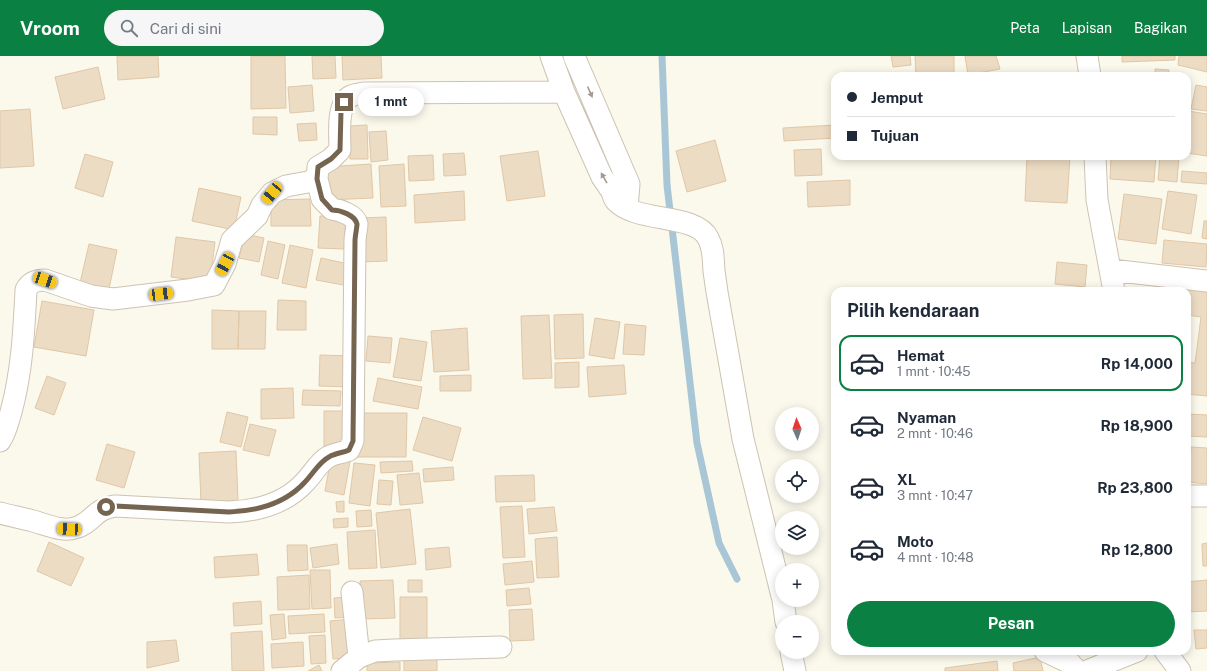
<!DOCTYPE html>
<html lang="id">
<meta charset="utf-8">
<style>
:root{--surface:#fff;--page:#f6f6f7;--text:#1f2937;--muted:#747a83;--line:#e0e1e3;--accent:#0b8043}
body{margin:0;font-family:"Public Sans",sans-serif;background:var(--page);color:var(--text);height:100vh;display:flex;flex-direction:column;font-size:15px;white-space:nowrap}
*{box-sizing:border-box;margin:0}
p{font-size:13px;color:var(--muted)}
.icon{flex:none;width:22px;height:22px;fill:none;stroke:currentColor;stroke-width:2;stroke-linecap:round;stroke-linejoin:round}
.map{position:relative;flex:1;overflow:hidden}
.side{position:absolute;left:831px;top:231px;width:360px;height:368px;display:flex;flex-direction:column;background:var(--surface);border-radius:12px;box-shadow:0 2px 10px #0003}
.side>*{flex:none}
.top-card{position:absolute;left:831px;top:16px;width:360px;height:88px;border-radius:12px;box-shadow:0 2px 10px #0003;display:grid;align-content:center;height:88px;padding:0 16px;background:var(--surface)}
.needle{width:26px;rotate:357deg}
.tools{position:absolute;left:775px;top:351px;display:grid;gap:8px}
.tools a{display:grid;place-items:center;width:44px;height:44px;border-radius:50%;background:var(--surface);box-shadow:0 2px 10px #0003;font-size:20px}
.end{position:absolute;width:18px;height:18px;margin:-9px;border:5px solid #756450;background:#fff;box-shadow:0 0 0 2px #fff}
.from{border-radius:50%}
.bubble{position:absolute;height:28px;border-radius:14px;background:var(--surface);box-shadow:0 2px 10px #0003;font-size:13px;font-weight:700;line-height:28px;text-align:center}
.car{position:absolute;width:12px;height:24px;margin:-12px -6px;border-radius:5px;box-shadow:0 0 3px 1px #0007;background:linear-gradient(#f5c518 24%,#345 0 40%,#f5c518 0 76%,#345 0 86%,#f5c518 0)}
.top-card b{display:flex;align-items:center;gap:14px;height:38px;font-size:15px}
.top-card b+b{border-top:1px solid var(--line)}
.top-card i{width:10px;height:10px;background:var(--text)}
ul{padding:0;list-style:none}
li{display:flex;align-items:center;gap:12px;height:56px;margin:0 8px 6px;padding:0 8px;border:2px solid transparent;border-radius:12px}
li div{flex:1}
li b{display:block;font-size:15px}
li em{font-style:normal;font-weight:700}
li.active{border-color:var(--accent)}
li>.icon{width:36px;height:36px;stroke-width:1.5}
h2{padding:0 16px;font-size:18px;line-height:48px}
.primary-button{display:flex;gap:8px;margin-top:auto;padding:8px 16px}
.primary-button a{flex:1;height:46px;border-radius:24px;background:var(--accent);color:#fff;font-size:16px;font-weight:700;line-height:46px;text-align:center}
header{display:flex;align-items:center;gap:24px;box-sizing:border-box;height:56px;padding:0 20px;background:var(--accent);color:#fff}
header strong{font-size:19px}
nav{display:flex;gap:22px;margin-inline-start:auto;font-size:14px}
.search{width:280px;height:36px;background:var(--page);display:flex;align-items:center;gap:10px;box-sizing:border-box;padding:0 14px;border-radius:22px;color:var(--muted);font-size:15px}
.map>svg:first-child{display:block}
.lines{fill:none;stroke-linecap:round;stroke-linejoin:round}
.stream{stroke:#a8c6d5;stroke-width:7}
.building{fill:#eddcc4;stroke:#e0c7a7}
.minor-casing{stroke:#cdc3b2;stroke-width:23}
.minor{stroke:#fff;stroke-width:21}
.oneway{fill:#a59a8d}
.route{stroke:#756450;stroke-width:5}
</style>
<header>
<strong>Vroom</strong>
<div class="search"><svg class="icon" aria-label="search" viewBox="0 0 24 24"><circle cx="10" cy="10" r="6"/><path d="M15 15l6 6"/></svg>Cari di sini</div>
<nav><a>Peta</a><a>Lapisan</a><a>Bagikan</a></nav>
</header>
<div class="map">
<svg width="1207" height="615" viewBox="0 0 1207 615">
<rect width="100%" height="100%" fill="#fbf8ec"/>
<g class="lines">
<!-- stream -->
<path class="stream" d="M662,0L667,129L697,387L719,487L737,523"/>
</g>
<!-- building -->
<path class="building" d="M117,0H158L159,21L118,24Z
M251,0H285L286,52L251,53Z
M312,0H335L336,22L313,23Z
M342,0H381L382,22L343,24Z
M891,0H910L911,9L893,11Z
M915,0H954V20H916Z
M965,0H996L1000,13L968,19Z
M1122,0H1175V4L1122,6Z
M1179,0H1207V16L1178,9Z
M98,11L105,43L63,53L55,21Z
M1155,13L1169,14L1168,20H1155Z
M312,29L314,55L290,57L288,31Z
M1196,29L1207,31V55L1191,53Z
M30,53L34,110L0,112V55Z
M1188,55L1207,58V100L1187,97V62Z
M253,61H277V79L253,78Z
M316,67L317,84L299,85L297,68Z
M367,69L368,103H350L349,70Z
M835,69V82L784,85L783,72Z
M386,75L388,104L371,106L369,76Z
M715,84L726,125L687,136L676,95Z
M821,93L822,119L795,120L794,94Z
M538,95L545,140L507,145L500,100Z
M464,97L466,119L444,120L443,98Z
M85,98L113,106L103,141L75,132Z
M433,99L434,124L409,125L408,100Z
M1027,100H1070L1067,147L1025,145Z
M1111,100H1156L1154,126L1110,123Z
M1160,100H1179L1177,126L1158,124Z
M371,108L373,142L325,144L324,111Z
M404,108L406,150L381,151L379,110Z
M1182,115L1207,117V128L1181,126Z
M850,124V149L808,151L807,126Z
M199,132L241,141L234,174L192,165Z
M464,135L465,164L415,167L414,139Z
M1168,135L1197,139L1191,178L1162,173Z
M1124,138L1162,143L1156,188L1118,183Z
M310,143L311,170H271V144Z
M320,160L346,161L344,193L318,192Z
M386,161L387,205L360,206V162Z
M1204,165H1207V183L1202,182Z
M245,178L264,182L259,206L239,202Z
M176,181L215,186L210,226L171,221Z
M1164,184L1207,188L1206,211L1162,207Z
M268,185L285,189L278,223L261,219Z
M89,188L117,194L109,233L80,227Z
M290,189L313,194L306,232L282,227Z
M321,202L353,209L349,230L316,224Z
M1057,206L1087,209L1085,231L1055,228Z
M1155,227L1207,234V340L1187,338V306L1195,307L1201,261L1187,259V235H1154Z
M278,244L306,245V274H277Z
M42,245L94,254L86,300L34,291Z
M212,254L239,255L238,293H212Z
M239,255H266L265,293H238Z
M583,258L584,302L555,303L554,259Z
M549,259L552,322L523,323L521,260Z
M595,262L620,266L614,303L589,299Z
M625,268L646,270L644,299L623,298Z
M467,272L469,314L434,316L431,275Z
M368,280L392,282L390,307L366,305Z
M400,282L427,286L421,325L393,321Z
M320,299L350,300V331L319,330Z
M579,306V331L555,332V307Z
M624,309L626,338L589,341L587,311Z
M471,319V335H440V320Z
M47,320L66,327L54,359L35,352Z
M378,322L422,331L418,353L373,345Z
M293,332L294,362L261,363V333Z
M303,334L341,335L340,350L302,349Z
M324,355H347V393H324Z
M227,356L248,361L241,391L220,386Z
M356,357H407L406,401H355Z
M1187,358L1207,359V381L1187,380Z
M423,361L461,372L452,405L413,394Z
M250,368L276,374L269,400L243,394Z
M107,388L135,396L124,432L96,424Z
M1191,391L1207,392V428L1188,426Z
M236,395L238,445L201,447L199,397Z
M331,402L350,405L344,439L325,435Z
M412,405L413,415L381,417L380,406Z
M354,407L375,409L370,450L349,447Z
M453,411L454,424L424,426L423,413Z
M419,417L423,447L400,449L397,419Z
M534,419L535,445L496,446L495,420Z
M379,424L393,425L391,449L377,448Z
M344,445V456H337L336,446Z
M522,450L525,501L503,502L500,451Z
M554,451L557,475L529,478L527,453Z
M410,453L416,508L381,512L376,457Z
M371,454L372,470L357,471L356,455Z
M348,462V471L334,472L333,463Z
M375,474L377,512L349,513L347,476Z
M557,481L559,521L537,522L535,483Z
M49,486L84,502L71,530L37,515Z
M1207,487V510H1203L1202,488Z
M337,488L339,508L313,512L310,492Z
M287,489H307L308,514L288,515Z
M449,491L451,511L426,514L425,493Z
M257,498L259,519L215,522L214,501Z
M532,505L534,526L505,529L503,508Z
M310,514H330L331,552L312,553Z
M309,519L310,553L278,554L277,521Z
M393,524L395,562L361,563L360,525Z
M408,524H422V536H408Z
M1207,524V555L1187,556V526Z
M529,532L531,548L507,550L506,534Z
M347,541L348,561L335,562L334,542Z
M400,541H427V586H400Z
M261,545L262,568L234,570L233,547Z
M532,553L534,584L510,585L509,554Z
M284,558L286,582L272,584L270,559Z
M324,558L325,576L289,578L288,560Z
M351,563L354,601L333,603L330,565Z
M1194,574H1207V592L1196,593Z
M262,575L264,615H232L231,577Z
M325,579L326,607L311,608L309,580Z
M176,584L179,605L147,612V586Z
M303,586L304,610L272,612L271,588Z
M437,601V615H404V603Z
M1040,601L1043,615H1014L1013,607Z
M997,605L998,615H945V612Z
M400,606V615H367V607Z
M319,609L322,615H308Z"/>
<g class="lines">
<defs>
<path id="minor" d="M551,0L564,36L602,121C605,125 608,130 611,134C613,137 613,142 616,145C636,167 696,157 708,182C714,193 713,203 714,215C715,222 716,229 717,236L743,383L782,540
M574,0L629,128L627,152
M1087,0L1090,20
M1095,100L1097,144L1114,235
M1111,214L1207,225
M0,385C6,376 8,366 11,356C22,316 24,275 26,234C30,226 36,224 45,224L91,240L113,243L188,234L214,229L225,208L232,184L257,160L262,149L272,137L286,130L308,126L317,123L318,111L331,103L340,94C340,79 336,48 351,40C354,38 360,38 364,37L564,36
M1187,440H1207
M0,457C11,460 22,462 33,465C48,469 63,477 78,471C94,465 94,453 115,450L229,456C257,455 286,447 305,426C313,418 319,406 328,401C335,397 343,397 349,394L353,385L355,185C355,180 357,172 357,168C355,159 340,154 332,153L322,143L317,123
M352,536L359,601
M783,544L786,566
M1045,595L1070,607L1077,615
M1165,595L1180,615
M791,596L795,615
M342,615L359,601L375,595L394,594L501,591
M1087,615L1137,595"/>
</defs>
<!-- minor casing -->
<use href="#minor" class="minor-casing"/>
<!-- minor -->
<use href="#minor" class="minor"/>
</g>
<!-- one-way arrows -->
<defs><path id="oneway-solid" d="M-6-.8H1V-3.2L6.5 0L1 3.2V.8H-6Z"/></defs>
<g class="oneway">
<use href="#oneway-solid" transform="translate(590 36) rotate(66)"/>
<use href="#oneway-solid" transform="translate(604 122) rotate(-120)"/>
</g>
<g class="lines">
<!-- route -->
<path class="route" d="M106,451L115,450L229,456C257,455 286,447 305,426C313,418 319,406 329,401C335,397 343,397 349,394L353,385L355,185C355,180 357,172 357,168C355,159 340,154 332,154L322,143L317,123L318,111L331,103L340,94L341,55L344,46"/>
</g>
</svg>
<div class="tools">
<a><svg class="needle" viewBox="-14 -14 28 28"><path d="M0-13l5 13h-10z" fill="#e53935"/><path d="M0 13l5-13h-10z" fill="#747a83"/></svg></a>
<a><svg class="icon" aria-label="locate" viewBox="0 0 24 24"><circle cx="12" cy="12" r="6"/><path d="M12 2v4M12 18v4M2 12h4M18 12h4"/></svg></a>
<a><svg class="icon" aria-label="layers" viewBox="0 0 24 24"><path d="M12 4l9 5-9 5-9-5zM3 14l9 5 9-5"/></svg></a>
<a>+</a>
<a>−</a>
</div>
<i class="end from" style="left:106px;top:451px"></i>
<i class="end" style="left:344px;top:46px"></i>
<div class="bubble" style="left:358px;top:32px;width:66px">1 mnt</div>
<i class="car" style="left:272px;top:137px;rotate:220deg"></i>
<i class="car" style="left:225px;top:208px;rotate:208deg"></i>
<i class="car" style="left:45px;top:224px;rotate:109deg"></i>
<i class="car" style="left:161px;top:238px;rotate:83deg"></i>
<i class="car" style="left:69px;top:473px;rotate:273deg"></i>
<div class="top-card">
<b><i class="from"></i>Jemput</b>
<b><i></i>Tujuan</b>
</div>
<section class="side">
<h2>Pilih kendaraan</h2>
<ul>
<li class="active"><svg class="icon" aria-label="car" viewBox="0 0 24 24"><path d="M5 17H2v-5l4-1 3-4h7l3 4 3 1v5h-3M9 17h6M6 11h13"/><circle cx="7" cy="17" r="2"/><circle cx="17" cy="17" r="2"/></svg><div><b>Hemat</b><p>1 mnt · 10:45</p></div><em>Rp 14,000</em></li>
<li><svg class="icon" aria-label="car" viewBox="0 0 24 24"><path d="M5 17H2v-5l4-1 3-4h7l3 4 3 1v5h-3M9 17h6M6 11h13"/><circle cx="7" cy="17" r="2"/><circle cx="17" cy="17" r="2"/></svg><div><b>Nyaman</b><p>2 mnt · 10:46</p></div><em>Rp 18,900</em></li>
<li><svg class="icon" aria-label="car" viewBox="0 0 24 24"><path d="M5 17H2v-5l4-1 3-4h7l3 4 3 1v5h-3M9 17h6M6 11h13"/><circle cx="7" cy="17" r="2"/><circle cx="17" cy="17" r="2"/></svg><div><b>XL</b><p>3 mnt · 10:47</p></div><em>Rp 23,800</em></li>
<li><svg class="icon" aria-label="car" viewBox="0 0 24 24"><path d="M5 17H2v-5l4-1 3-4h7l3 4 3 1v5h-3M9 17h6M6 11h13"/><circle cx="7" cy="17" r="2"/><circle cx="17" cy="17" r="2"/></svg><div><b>Moto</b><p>4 mnt · 10:48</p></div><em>Rp 12,800</em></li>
</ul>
<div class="primary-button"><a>Pesan</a></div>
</section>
</div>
